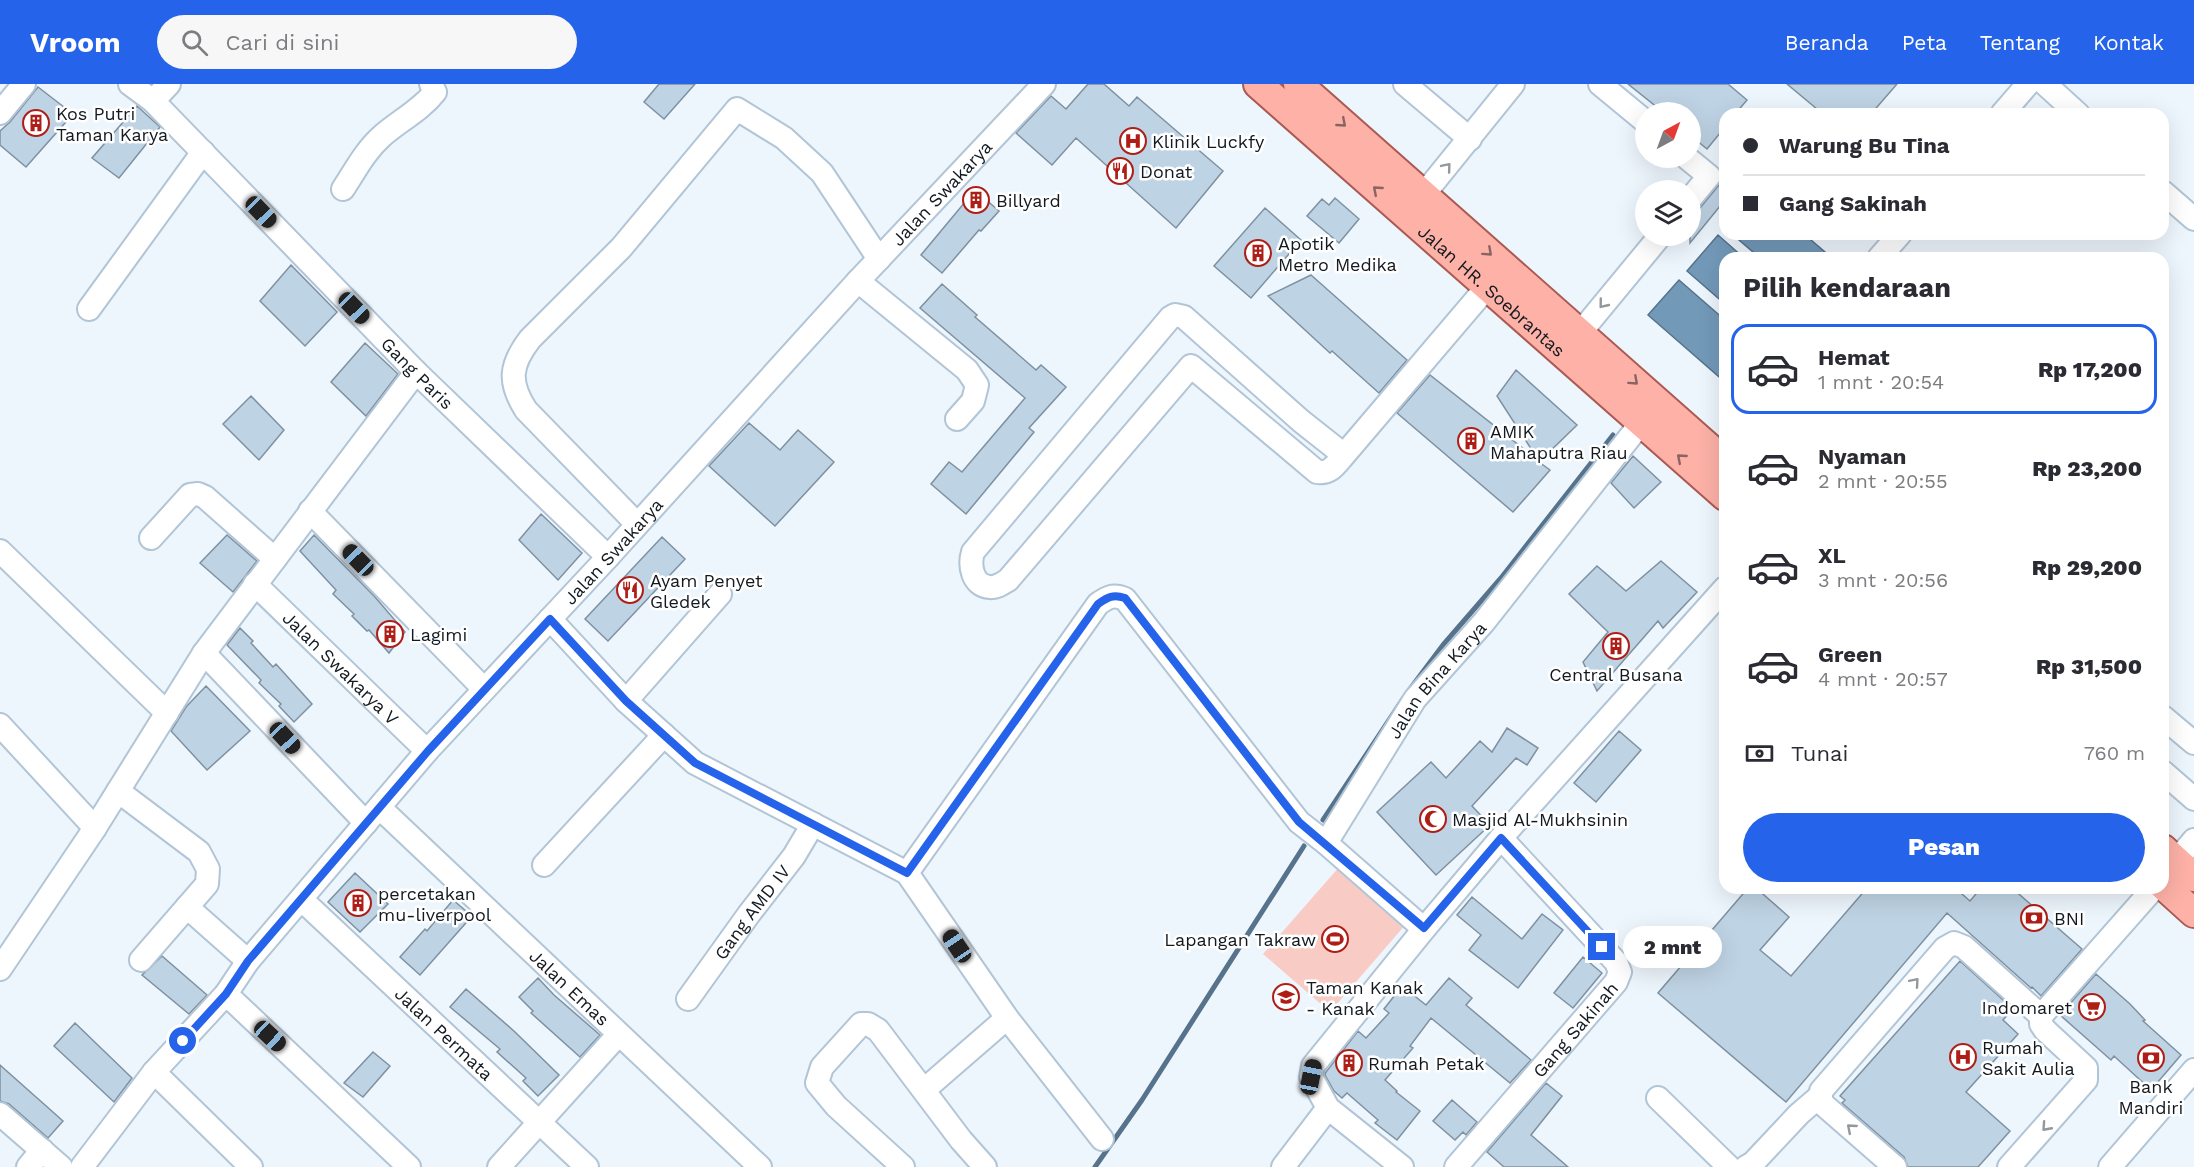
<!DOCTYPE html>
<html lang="id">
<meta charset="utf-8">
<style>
:root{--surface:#fff;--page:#f7f7f7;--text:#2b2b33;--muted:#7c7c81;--line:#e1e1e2;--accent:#2563eb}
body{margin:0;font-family:"Work Sans",sans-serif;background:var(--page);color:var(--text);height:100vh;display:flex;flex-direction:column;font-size:22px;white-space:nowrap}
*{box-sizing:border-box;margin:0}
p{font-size:20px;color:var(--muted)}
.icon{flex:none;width:33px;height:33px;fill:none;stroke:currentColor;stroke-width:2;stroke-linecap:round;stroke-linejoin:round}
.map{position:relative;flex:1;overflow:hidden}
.drawer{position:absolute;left:1719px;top:168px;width:450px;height:642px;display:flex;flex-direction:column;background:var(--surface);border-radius:18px;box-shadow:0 6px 24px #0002}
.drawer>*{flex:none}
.top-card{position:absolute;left:1719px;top:24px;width:450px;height:132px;border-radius:18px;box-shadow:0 6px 24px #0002;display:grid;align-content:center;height:132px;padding:0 24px;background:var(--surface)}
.needle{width:39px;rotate:41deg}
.fabs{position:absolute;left:1635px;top:18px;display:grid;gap:12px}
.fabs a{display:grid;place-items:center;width:66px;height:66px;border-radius:50%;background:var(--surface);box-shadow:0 6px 24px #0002;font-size:30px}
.end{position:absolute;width:27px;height:27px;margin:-14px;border:8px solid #2563eb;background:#fff;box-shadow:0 0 0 3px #fff}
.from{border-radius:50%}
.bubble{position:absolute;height:42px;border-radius:21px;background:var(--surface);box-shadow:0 6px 24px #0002;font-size:20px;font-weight:800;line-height:42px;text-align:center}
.car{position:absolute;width:18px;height:36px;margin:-18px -9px;border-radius:8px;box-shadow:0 0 4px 2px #0007;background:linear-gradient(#222 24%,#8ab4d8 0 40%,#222 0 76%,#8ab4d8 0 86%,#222 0)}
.top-card b{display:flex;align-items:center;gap:21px;height:57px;font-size:22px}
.top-card b+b{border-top:2px solid var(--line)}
.top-card i{width:15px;height:15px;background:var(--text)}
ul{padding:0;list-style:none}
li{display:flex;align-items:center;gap:18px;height:90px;margin:0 12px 9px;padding:0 12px;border:3px solid transparent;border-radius:18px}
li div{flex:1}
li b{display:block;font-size:22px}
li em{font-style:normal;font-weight:800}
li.current{border-color:var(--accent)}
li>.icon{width:54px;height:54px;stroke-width:1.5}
h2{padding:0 24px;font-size:27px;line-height:72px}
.pay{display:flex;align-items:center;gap:15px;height:66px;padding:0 24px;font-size:22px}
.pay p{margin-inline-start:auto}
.button{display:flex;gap:12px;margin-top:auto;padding:12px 24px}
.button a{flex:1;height:69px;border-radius:36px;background:var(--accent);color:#fff;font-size:24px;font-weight:800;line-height:69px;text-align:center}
header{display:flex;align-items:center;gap:36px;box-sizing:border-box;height:84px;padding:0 30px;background:var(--accent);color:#fff}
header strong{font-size:28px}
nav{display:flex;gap:33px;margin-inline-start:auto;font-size:21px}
.search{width:420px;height:54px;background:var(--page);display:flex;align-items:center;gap:15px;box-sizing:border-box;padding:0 21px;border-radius:33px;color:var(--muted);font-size:22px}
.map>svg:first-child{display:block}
.green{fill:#f8ccc5}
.water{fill:#7399b9;stroke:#56738b;stroke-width:1.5}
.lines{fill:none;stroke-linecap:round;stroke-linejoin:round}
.stream{stroke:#56738b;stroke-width:5}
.building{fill:#bed3e4;stroke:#7e91a1;stroke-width:1.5}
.minor-casing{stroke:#b1c5d6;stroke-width:26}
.major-casing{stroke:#aa5a52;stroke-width:32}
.minor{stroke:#fff;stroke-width:22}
.major{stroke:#fdb1a7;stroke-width:28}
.oneway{stroke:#886563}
.oneway2{stroke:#94989a}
.route{stroke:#2563eb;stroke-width:8}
.labels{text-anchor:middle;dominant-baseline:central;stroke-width:5;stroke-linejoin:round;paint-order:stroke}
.poi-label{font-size:18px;fill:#12191f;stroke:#fff;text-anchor:start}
.street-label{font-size:18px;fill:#12191f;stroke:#fff}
</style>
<header>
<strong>Vroom</strong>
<div class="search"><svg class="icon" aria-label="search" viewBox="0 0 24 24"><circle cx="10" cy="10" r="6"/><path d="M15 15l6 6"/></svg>Cari di sini</div>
<nav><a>Beranda</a><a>Peta</a><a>Tentang</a><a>Kontak</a></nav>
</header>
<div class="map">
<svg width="2194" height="1083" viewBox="0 0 2194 1083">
<rect width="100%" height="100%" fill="#edf5fd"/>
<!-- green -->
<path class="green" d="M1340,782L1406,840L1330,928L1263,870Z"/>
<!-- water -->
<path class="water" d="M1732,150H1804L1832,174H1760Z
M1718,151L1744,174H1725V220L1687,187Z
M1679,196L1725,236V298L1648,231Z"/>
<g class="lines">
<!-- stream -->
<path class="stream" d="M1410,605L1443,561L1501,494L1613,351
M1323,736L1403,615
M1095,1083L1142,1016L1304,762"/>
</g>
<!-- building -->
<path class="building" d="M659,0H695L664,35L644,18Z
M1088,0H1104L1129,22L1137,13L1223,87L1176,144L1076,54L1052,81L1016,49L1051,12L1066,25Z
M1628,0H1728L1747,16L1735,30H1725V43L1707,65L1690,51V28H1663Z
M1787,0H1897L1871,30H1823Z
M38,3L73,30L26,83L0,61V47L10,38Z
M137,22L160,43L119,94L92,74Z
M1725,89V116L1690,159V132L1700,124L1719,101Z
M975,106L999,127L981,147L979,146L942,189L921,171Z
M1335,114L1359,135L1339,159L1307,132L1322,115L1329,121Z
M1265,124L1301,156L1251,214L1214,182Z
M291,181L337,228L305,262L260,217Z
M1311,191L1407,276L1379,309L1332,267L1330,269L1268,212Z
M942,200L977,231L975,233L1036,286L1041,281L1066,303L1029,344L1034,348L966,430L931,400L949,378L962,388L1025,314L920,224Z
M365,259L398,290L366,332L331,298Z
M1516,286L1577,341L1539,378L1550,386L1513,428L1397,329L1430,291L1539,377L1497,312Z
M251,312L284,346L259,376L223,340Z
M749,339L780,366L798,346L834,378L775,442L709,382Z
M1633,372L1661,398L1634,424L1611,399Z
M541,430L582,469L558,496L519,456Z
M227,451L257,477L233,508L200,479Z
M314,451L375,513L405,548L389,569L369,546L367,547L352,532L354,530L333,510L336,506L300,467Z
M662,453L685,475L608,557L585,535Z
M1661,477L1697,508L1663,544L1658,537L1597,607L1583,578L1608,548L1569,510L1597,482L1626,507Z
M240,544L253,557L251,559L273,583L276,580L312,620L294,638L279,622L281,620L259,599L261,596L227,561Z
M206,602L250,647L207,686L171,647L186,623Z
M1507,644L1538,664L1527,681L1516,674L1472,722L1490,741L1436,791L1377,728L1431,678L1446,694L1480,657L1492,668Z
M1619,647L1641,666L1596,718L1574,699Z
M355,789L388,820L360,848L328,818Z
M1748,804H1756L1789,833L1760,866L1791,892L1867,804H1955L1970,817L1981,804H2012L2082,865L2041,912L2032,903L2031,904L1947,829L1786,1018L1658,909Z
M1472,813L1522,855L1542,830L1563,846L1518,904L1469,866L1481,851L1457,831Z
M453,816L472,832L420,891L400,873L425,845L427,847Z
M162,872L207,911L189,930L142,891Z
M1583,873L1602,889L1573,924L1554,909Z
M1960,877L2013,925L2003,936L2018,950L1966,1008L2010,1047L1978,1083H1908L1904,1073L1842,1019L1845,1016L1840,1012Z
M2096,890L2130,920L2145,936L2143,937L2181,971L2151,1006L2114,972L2111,976L2060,931Z
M538,894L554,911L600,951L580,973L531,929L533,927L519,913Z
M1449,894L1472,914L1466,921L1531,976L1510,999L1431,934L1410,962L1413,964L1385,996L1397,1007L1396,1008L1420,1027L1397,1056L1375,1039L1378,1036L1347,1009L1342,1014L1334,1007L1325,991L1326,988L1358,947L1366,954L1389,929L1384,925L1402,902L1426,921Z
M466,905L515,948L559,991L538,1012L523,997L526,994L497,968L500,965L450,923Z
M75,939L132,994L114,1018L54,962Z
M373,968L390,982L363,1013L344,999Z
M0,981L63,1037L48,1054L9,1020L0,1017Z
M1546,999L1562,1012L1531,1051L1568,1083H1504L1487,1068Z
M1452,1016L1477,1038L1466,1051L1463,1048L1455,1056L1433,1037Z"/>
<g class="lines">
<defs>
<g id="minor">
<path id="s1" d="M130,0L153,17L416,288L608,473"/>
<path d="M1405,0L1470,55"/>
<path d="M1600,0L1646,38"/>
<path d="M2045,0L2078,30"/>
<path d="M153,17L169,0"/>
<path d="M0,29L24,0"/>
<path d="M2002,30L2028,0"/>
<path d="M1687,74L1709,92L1690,115"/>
<path d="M343,105C355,87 365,67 382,52C399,37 421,26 435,8L431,0"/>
<path d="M2163,108L2194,135"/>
<path d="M1424,110L1513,0"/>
<path d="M1879,174L1900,150"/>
<path d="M858,197L967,286L977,301L973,317L957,335"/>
<path d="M89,225L203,68"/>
<path d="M1580,249L1660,152"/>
<path d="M1344,371L1301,337L1184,233L1175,231L1170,234L973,468C969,481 972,502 990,503C996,504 1003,499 1008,496L1191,282L1317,388C1331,390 1336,380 1344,371L1487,203"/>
<path d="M310,427L484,605"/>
<path d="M637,440L526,326C508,298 510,281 530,255L621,164L737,25L784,54L822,89L879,175"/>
<path d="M151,454L190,411L198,410L205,413L275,475"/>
<path d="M0,467L167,629"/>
<path id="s2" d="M255,500L427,667"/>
<path d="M550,535L626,617L695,679L907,789L1007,934L1102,1055"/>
<path d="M204,569L366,739"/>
<path d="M626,617L720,510"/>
<path d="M2163,633L2194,659"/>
<path d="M0,641L95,744"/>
<path d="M2163,688L2194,715"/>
<path d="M118,707L199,768L208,785L207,800L141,876"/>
<path id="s3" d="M380,724L760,1083"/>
<path d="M2176,777L2194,756"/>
<path d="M544,781L664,651"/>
<path d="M907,789L1098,520C1108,513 1113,510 1125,515L1299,738L1326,759"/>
<path id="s4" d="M302,816L587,1083"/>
<path d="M187,823L248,877"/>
<path id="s5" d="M1424,845L1326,759L1415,615L1484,538L1641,339"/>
<path d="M0,885L95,744L204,569L416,288"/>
<path d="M226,910L409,1083"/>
<path id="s6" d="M688,915L749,830L794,772L813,740"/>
<path d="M154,988L251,1083"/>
<path d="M924,1006L1007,934"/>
<path d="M1658,1014L1729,1083"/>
<path d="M0,1030L61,1083"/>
<path d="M28,1083L42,1066"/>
<path id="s7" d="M82,1083L154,988L226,910L248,877L427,667L608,473L858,197L1044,0"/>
<path d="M499,1083L618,951"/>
<path d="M903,1083L836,1022L817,999L822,983L861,940H868L878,946L961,1056L985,1083"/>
<path d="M1283,1083L1328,1024"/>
<path d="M1402,1083L1328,1024L1311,993L1313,982L1424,845L1501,754L1725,504"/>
<path id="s8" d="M1456,1083L1616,898L1620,888L1616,878L1501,754"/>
<path d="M1746,1083L1753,1079L1799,1030L1820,1012"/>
<path d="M1895,1083L1825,1022L1821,1018V1007L1945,864L1954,859L1964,863L2041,932"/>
<path d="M2009,1083L2086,996V984L2045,946L2041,940V932L2154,804"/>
<path d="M2110,1083L2194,986"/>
</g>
<g id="major">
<path id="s9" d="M1258,0L1725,412"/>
<path d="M1298,0L1725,378"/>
<path d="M2163,765L2194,793"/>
<path d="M2163,801L2194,829"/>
</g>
</defs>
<!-- minor casing -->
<use href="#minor" class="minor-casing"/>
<!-- major casing -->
<use href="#major" class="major-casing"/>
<!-- minor -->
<use href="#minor" class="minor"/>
<!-- major -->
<use href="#major" class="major"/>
</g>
<!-- one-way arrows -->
<defs><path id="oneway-chevron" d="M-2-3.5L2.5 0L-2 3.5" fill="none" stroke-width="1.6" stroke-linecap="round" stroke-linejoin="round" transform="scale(1.5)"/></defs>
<g class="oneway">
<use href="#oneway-chevron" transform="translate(1342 39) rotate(41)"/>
<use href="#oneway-chevron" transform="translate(1377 106) rotate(-139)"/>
<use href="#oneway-chevron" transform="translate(1488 168) rotate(42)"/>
<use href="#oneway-chevron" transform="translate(1634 297) rotate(42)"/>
<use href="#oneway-chevron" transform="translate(1681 374) rotate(-139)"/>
</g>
<g class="oneway2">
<use href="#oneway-chevron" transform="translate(1447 83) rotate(-50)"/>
<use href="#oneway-chevron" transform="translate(1603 220) rotate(129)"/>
<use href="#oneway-chevron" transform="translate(1915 898) rotate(-49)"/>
<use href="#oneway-chevron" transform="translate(2046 1043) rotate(132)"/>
<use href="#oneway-chevron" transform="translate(1851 1044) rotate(-139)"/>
</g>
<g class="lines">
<!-- route -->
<path class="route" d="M183,957L226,910L248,877L428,667L550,535L626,617L695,679L907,789L1098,520C1108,513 1113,510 1125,514L1299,738L1424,844L1501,754L1602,863"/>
</g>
<!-- icons -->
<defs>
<symbol id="building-ring" viewBox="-11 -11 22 22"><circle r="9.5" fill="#fff" stroke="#ae1e16" stroke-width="1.5"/><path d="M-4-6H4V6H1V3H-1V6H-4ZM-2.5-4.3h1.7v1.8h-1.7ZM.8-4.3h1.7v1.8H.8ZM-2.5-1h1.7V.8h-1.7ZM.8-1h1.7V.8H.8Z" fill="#ae1e16"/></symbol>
<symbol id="hospital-ring" viewBox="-11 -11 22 22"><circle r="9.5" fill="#fff" stroke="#ae1e16" stroke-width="1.5"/><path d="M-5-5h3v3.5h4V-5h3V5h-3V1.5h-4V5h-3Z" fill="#ae1e16"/></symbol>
<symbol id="restaurant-ring" viewBox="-11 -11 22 22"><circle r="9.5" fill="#fff" stroke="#ae1e16" stroke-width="1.5"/><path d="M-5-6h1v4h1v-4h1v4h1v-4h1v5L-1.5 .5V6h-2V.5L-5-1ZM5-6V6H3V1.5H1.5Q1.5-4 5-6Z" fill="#ae1e16"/></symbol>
<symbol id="mosque-ring" viewBox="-11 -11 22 22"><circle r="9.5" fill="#fff" stroke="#ae1e16" stroke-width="1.5"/><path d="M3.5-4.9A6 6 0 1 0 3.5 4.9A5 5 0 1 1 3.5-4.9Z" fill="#ae1e16"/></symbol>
<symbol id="bank-ring" viewBox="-11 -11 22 22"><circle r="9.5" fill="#fff" stroke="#ae1e16" stroke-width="1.5"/><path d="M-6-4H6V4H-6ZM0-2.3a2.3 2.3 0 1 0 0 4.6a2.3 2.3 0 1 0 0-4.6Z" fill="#ae1e16"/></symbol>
<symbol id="stadium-ring" viewBox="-11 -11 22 22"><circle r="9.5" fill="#fff" stroke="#ae1e16" stroke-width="1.5"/><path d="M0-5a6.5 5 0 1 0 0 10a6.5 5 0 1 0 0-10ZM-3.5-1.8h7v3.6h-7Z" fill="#ae1e16"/></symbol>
<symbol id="school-ring" viewBox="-11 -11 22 22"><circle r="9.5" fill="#fff" stroke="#ae1e16" stroke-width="1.5"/><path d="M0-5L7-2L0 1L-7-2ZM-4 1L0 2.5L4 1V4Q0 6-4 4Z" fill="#ae1e16"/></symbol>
<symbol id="supermarket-ring" viewBox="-11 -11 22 22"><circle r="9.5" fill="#fff" stroke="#ae1e16" stroke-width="1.5"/><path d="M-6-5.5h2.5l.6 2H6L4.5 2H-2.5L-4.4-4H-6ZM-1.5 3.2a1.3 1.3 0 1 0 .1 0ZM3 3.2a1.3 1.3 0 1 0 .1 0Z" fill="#ae1e16"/></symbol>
</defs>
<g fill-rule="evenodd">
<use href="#building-ring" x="21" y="24" width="30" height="30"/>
<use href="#hospital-ring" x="1118" y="42" width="30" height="30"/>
<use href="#restaurant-ring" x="1105" y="72" width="30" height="30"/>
<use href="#building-ring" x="961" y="101" width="30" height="30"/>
<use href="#building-ring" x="1243" y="154" width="30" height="30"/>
<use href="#building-ring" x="1456" y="342" width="30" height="30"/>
<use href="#restaurant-ring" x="615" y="491" width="30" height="30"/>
<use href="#building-ring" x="375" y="535" width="30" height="30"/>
<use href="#building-ring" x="1601" y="547" width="30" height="30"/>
<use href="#mosque-ring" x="1418" y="720" width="30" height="30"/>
<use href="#building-ring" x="343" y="804" width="30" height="30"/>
<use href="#bank-ring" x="2019" y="819" width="30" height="30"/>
<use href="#stadium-ring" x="1320" y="840" width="30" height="30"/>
<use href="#school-ring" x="1271" y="898" width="30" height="30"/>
<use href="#supermarket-ring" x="2077" y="908" width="30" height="30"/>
<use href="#hospital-ring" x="1948" y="958" width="30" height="30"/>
<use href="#bank-ring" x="2136" y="959" width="30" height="30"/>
<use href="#building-ring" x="1334" y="964" width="30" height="30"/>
</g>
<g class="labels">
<!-- poi labels -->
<g class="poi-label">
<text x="56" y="29">Kos Putri<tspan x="56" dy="21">Taman Karya</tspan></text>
<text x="1152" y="57">Klinik Luckfy</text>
<text x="1140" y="87">Donat</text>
<text x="996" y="116">Billyard</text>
<text x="1278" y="159">Apotik<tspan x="1278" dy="21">Metro Medika</tspan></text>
<text x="1490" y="347">AMIK<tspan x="1490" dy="21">Mahaputra Riau</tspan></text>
<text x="650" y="496">Ayam Penyet<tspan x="650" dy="21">Gledek</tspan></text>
<text x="410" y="550">Lagimi</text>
<text x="1616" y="590" text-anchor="middle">Central Busana</text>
<text x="1452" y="735">Masjid Al-Mukhsinin</text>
<text x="378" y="809">percetakan<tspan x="378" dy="21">mu-liverpool</tspan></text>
<text x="2054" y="834">BNI</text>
<text x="1316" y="855" text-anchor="end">Lapangan Takraw</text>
<text x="1306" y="903">Taman Kanak<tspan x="1306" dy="21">- Kanak</tspan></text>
<text x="2072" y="923" text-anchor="end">Indomaret</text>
<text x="1982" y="963">Rumah<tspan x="1982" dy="21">Sakit Aulia</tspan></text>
<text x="1368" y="979">Rumah Petak</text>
<text x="2151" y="1002" text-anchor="middle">Bank<tspan x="2151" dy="21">Mandiri</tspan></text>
</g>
<!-- street labels -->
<g class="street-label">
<text stroke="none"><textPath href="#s7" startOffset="1300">Jalan Swakarya</textPath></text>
<text stroke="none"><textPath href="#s9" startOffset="312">Jalan HR. Soebrantas</textPath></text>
<text stroke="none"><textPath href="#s1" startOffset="408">Gang Paris</textPath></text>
<text stroke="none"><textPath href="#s7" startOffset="814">Jalan Swakarya</textPath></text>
<text stroke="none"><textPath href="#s2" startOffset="120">Jalan Swakarya V</textPath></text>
<text stroke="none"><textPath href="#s5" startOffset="328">Jalan Bina Karya</textPath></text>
<text stroke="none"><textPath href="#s6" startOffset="108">Gang AMD IV</textPath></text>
<text stroke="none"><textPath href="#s3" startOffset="261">Jalan Emas</textPath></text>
<text stroke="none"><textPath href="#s8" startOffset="182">Gang Sakinah</textPath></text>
<text stroke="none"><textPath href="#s4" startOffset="195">Jalan Permata</textPath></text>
</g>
</g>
</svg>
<div class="fabs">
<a><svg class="needle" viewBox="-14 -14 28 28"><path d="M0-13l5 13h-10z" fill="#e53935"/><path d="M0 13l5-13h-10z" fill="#7c7c81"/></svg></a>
<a><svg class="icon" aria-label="layers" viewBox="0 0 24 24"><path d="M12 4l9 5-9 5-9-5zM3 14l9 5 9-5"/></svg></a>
</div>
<i class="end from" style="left:183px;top:957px"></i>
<i class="end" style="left:1602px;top:863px"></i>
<div class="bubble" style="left:1623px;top:842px;width:99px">2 mnt</div>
<i class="car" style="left:261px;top:128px;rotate:136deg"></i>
<i class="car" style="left:354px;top:224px;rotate:136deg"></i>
<i class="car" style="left:358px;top:476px;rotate:316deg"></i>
<i class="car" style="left:285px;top:654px;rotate:137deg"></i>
<i class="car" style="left:957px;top:862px;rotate:326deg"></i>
<i class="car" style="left:270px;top:952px;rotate:133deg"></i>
<i class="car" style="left:1311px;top:993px;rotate:11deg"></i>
<div class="top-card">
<b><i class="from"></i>Warung Bu Tina</b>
<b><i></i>Gang Sakinah</b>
</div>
<section class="drawer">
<h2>Pilih kendaraan</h2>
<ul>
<li class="current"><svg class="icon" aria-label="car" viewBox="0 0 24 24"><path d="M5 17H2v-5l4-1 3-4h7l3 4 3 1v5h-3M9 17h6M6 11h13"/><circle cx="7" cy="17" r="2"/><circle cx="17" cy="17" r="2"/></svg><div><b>Hemat</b><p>1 mnt · 20:54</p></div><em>Rp 17,200</em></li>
<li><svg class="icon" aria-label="car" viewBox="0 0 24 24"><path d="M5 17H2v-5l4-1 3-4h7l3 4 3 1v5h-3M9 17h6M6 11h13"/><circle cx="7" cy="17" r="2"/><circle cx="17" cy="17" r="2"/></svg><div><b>Nyaman</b><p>2 mnt · 20:55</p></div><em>Rp 23,200</em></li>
<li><svg class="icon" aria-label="car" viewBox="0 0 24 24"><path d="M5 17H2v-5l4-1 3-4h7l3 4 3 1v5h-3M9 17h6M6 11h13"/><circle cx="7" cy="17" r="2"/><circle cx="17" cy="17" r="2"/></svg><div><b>XL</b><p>3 mnt · 20:56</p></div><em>Rp 29,200</em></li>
<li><svg class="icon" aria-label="car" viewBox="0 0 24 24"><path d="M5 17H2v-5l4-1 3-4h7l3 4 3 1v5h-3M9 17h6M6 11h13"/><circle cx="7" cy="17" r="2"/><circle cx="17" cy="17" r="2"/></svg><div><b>Green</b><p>4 mnt · 20:57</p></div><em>Rp 31,500</em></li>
</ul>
<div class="pay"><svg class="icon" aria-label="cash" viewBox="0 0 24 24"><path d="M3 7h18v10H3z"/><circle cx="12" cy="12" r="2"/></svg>Tunai<p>760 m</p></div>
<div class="button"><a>Pesan</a></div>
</section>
</div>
